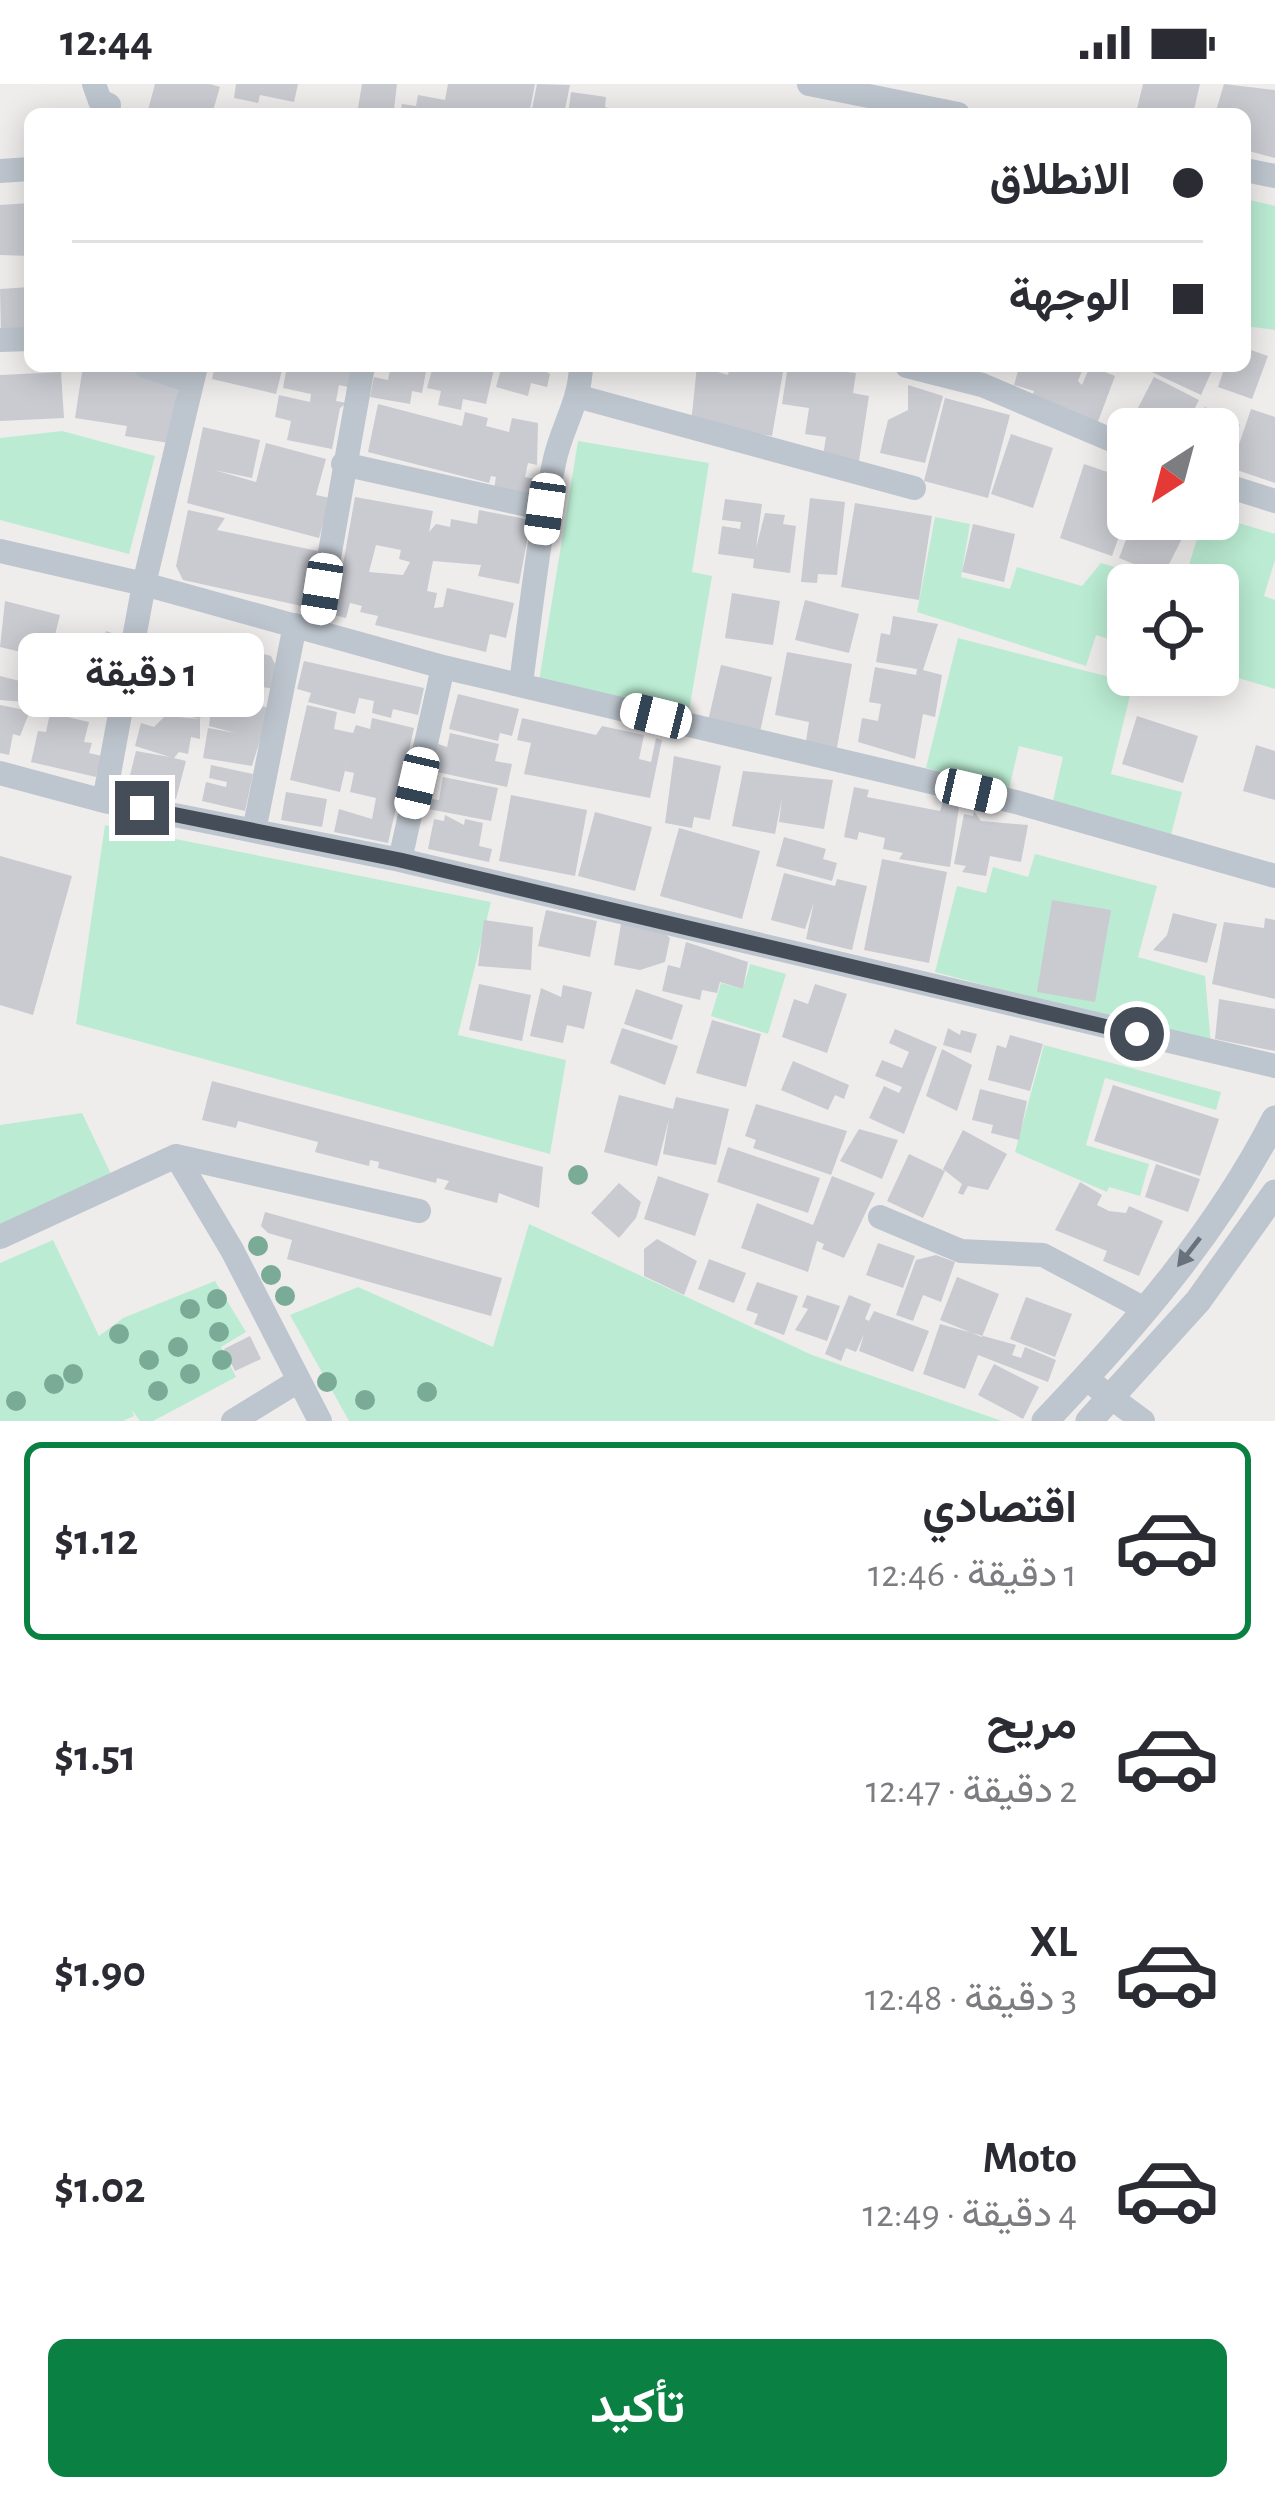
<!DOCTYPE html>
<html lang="ar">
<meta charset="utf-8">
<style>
:root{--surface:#fff;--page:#f2f2f3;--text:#2b2b33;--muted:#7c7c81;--line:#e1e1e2;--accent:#0b8043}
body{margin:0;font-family:"Alegreya Sans",Vazirmatn,sans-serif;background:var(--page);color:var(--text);direction:rtl;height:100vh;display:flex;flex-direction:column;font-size:45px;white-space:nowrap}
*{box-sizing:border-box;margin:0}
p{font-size:39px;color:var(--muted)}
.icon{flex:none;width:66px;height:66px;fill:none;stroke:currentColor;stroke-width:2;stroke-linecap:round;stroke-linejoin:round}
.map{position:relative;height:1337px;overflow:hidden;direction:ltr}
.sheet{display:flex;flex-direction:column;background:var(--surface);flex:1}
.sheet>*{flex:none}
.hud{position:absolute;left:24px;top:24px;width:1227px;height:264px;border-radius:18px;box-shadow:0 6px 30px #0003;direction:rtl;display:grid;align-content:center;height:264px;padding:0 48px;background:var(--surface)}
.needle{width:78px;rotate:216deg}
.fabs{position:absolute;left:1107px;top:324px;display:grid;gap:24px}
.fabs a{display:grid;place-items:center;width:132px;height:132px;border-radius:18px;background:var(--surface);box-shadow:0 6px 30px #0003;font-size:60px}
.end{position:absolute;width:54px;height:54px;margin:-27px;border:15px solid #454d59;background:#fff;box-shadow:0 0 0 6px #fff}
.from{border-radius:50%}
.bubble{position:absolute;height:84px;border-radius:18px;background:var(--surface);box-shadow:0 6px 30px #0003;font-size:39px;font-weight:700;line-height:84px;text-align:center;direction:rtl}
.car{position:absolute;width:36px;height:72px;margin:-36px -18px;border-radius:15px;box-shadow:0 0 9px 3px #0007;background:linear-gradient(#fff 24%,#345 0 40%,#fff 0 76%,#345 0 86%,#fff 0)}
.hud b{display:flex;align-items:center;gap:42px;height:114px;font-size:45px}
.hud b+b{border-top:3px solid var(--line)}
.hud i{width:30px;height:30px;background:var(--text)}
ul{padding:21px 0 0;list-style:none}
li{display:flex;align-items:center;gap:36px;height:198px;margin:0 24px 18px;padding:0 24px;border:6px solid transparent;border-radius:18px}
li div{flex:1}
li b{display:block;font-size:45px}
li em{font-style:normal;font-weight:700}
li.selected{border-color:var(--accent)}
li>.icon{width:108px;height:108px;stroke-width:1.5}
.cta{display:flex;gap:24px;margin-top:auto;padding:24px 48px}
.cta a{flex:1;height:138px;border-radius:18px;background:var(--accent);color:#fff;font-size:48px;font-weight:700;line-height:138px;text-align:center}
.status{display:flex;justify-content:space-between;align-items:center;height:84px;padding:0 60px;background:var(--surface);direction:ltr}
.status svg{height:33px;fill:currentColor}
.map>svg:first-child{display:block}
.green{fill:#bbecd3}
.building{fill:#c9cbd1;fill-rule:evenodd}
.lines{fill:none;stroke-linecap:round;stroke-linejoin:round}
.minor{stroke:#bdc5ce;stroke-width:24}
.tertiary{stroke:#bdc5ce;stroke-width:27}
.tree{fill:#7aab97}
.oneway{fill:#69717c}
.route{stroke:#454d59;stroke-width:15}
</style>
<div class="status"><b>12:44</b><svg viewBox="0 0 49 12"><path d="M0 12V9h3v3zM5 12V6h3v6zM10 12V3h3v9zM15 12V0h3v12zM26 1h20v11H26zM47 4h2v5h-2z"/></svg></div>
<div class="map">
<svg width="1275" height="1337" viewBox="0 0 1275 1337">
<rect width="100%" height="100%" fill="#efecec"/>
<!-- green -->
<path class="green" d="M1245,115L1275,122V246L1245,242Z
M62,347L155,372L129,470L0,436V354Z
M578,357L709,379L692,488L712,492L688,633L539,597Z
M935,433L970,440L961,493L1010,505L1017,483L1082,502L1101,479L1175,501H1128V561L1096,551L1086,582L917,528Z
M1218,433L1275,450V476L1264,512L1275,516V605L1218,588V501H1183L1203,435Z
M958,554L1133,599L1111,690L1182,708L1171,751L1052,721L1063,673L1019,662L1009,705L926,684Z
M105,741L491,818L458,951L566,976L550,1070L76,940Z
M1035,770L1157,802L1138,873L1205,892L1211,961L935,888L957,802L986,809L993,783L1028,793Z
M750,880L786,890L768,950L711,932L721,899L743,905Z
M1044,961L1221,1008L1216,1026L1105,994L1086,1061L1149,1080L1140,1112L1109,1103L1107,1108L1015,1068Z
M82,1029L111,1090L0,1143V1041Z
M529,1140L812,1271L1002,1337H349L290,1231L358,1203L493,1263Z
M53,1156L99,1252L123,1234L215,1197L246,1248L221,1263L236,1293L153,1337H140L132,1326L134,1332L123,1337H0V1179Z"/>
<!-- building -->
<path class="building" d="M155,0H210L220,3L212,30H147Z
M236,0H298L294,18L260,11L258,19L234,14Z
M362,0H397L394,25L401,26L402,20L416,22L418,11L445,16L448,0H535L529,30H393L358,24Z
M537,0L570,1L564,30H531Z
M1143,0H1200L1193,30L1136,29Z
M1224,0L1275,6V74L1245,66V30H1215Z
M571,8L606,13L605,23L622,30H568Z
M30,119V172L0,171V121Z
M30,203V248L1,250L0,205Z
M1245,264L1268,272L1252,315L1218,303L1225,282H1245Z
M83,282L180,293L169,359L125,352L127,342L75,334Z
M215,282H283L276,310L212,295Z
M287,282H355L352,304L339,301L336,317L347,319L340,324L332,365L287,356L291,337L275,333L279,311L310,318L311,310L283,304Z
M391,282H427L422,309L412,307L410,320L370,313L374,293L388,296Z
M433,282L494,285L486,320L463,315L461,326L438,321L441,307L427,304Z
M502,282H537L550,290L547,303L531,299L528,312L496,303Z
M697,282L728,291L730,282H784L772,352L691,339Z
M788,282L856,289L853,309L869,312L859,377L823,372L826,353L805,350L809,324L782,320Z
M1008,282H1084L1078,297L1082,301L1090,282L1115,292L1096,343L1030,318L1034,307L1014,301L1018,287Z
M1139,282H1214L1201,311Z
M61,288L64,334L0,337V291Z
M1154,293L1199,316L1186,342L1174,336L1169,345H1127Z
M908,301L943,312L925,379L880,369L888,336L908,326Z
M945,314L1010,331L988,414L924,397Z
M378,320L462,342L465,328L488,334L486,342L509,348L512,334L538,339L537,381L528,379L525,393L534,395L530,414L494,405L496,393L491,392L489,399L368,368Z
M1205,323L1240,341L1218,386V345H1194Z
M1251,325L1275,333V399L1231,384Z
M203,343L260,356L252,394L214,386L256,398L266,359L326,375L316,411L330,414L319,454L187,419Z
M1011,350L1053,364L1033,424L991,410Z
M1084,380L1128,395V427L1112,472L1060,454Z
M355,413L433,427L429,448L436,440L450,443L451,435L477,440L479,426L531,436L519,500L478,492L481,481L433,477L427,507L437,509L434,524L443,523L447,504L514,519L506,554L490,550L486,568L375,541L378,532L360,528L362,522L350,519L346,534L334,531ZM376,461L401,466L399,475L410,478L403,491L369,488Z
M810,414L845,418L837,491L818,490L817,499L801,498Z
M725,415L762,420L756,464L765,429L785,431L783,440L796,442L790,489L753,484L754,475L718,470L722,442L740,445L741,438L722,436Z
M855,419L932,432L919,516L841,503Z
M188,426L225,434L217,446L318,467L306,523L183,496L176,482Z
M1134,435H1192L1163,492L1119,474Z
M973,440L1015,450L1004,498L962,488Z
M732,509L780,517L773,561L725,554Z
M805,516L859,530L849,569L795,556Z
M5,517L60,531L52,563L32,559L29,570L0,563Z
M893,532L938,540L923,586L942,591L935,633L923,630L915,675L858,658L862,634L878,637L881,620L869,618L875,583L916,591L917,585L876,578L881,549L890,551Z
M106,547L128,555L111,586L94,581Z
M187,550L271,572L277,584L274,605L233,598L237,591L218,585L208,595L162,584L173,570L182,572Z
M787,568L852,580L836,669L805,663L809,638L775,631Z
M304,577L424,604L418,631L393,625L391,634L372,629L374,617L359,614L355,630L308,618L311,609L297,605Z
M33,578L44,580L35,619L0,616V592L28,599Z
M721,581L772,593L760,648L708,637Z
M155,598L196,608L195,615L205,617L200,635L156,624Z
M228,602L262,608L260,622L270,624L252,682L203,674L208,644L235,649L209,642L212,619L225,621Z
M458,610L519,625L512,652L500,649L498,657L449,645Z
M0,621L30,627L20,652L13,650L9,671L0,669Z
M307,621L337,628L334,645L353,649L356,641L370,645L372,634L414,644L388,759L334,748L339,725L372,735L376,714L350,708L354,689L345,687L349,669L340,708L290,696Z
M50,629L89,638L84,658L92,659L89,669L102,672L96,693L31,678L38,647L46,648Z
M165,632L200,635V655L191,653L188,670L179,668L174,674L186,677L176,715L127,703L136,667L170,673L135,662L141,639L154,643Z
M1137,632L1198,652L1183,699L1122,680Z
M522,634L596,651L602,642L644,651L639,675L651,678L656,654L662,656L650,714L524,690L531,659L517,656Z
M450,649L499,660L495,677L512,680L507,703L432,687L438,660L447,663Z
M1256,661L1275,667V716L1243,707Z
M674,672L721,682L710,736L694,733L692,744L665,739Z
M211,681L253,690L245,727L202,717L206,698L226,703L227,698L209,694Z
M743,687L833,696L824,745L779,738L782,714L775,750L732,742Z
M443,693L498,704L491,737L423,724L424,714L439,716Z
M854,703L869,706L867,713L940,727L943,718L959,723L950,783L899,775L903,769L883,765L885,754L859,748L857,756L844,753Z
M286,708L327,715L322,743L281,736Z
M511,711L587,726L575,792L499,777Z
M974,727L981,737L1028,741L1021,778L990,772L986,792L962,788L966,782L954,780L964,730L973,732Z
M595,728L652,743L635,807L578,792Z
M445,731L464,741L465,735L483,739L479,762L492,765L489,778L428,765L434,735L444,737Z
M679,744L760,767L742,835L660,812Z
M784,753L826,765L823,775L837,779L832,797L776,782Z
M0,772L72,792L33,931L0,921Z
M882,775L947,788L929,879L864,866Z
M784,789L835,802L837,795L867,802L852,866L806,855L814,818L805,845L771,836Z
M1052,816L1111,826L1095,918L1037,908Z
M546,826L597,837L590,873L538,862Z
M1173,829L1217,840L1207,879L1153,866L1167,851Z
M1265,834L1275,836V915L1212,900L1224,838L1264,844Z
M484,836L533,843L531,886L478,882Z
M621,840L664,848L670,854L665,878L640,886L614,881Z
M686,858L748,878L743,905L720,898L717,909L702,906L700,916L662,907L668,881L680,884Z
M479,900L531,911L522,957L469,946Z
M815,900L847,910L827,969L782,953L794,915L808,920Z
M563,901L592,908L584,945L567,941L563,959L530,952L541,904L561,913Z
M636,905L683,921L672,956L624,940Z
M1219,915L1275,925V967L1215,955Z
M712,936L761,950L746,1003L696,989Z
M622,944L678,962L665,1001L610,979Z
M948,944L960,951L961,946L977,950L971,969L943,961Z
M895,945L937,963L904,1050L869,1034L884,1002L899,1009L902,1003L875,992L882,976L902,984L909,968L889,959Z
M1010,951L1043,960L1030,1007L988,996L997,961L1006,964Z
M942,965L972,981L957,1027L926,1012Z
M793,977L849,1001L844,1015L835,1011L828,1026L781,1006Z
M212,997L543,1083L539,1124L499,1109L497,1119L444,1105L449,1097L437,1094L436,1099L378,1084L379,1078L370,1076L369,1082L315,1068L318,1058L238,1037L236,1044L202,1036Z
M1113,1001L1219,1035L1200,1092L1094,1057Z
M980,1005L1027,1017L1019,1056L991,1049L993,1041L972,1036Z
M619,1011L673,1025L676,1013L729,1025L716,1081L663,1070L669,1035L657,1082L604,1068Z
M756,1020L847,1047L831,1091L753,1064L756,1056L745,1052Z
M859,1045L898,1056L882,1095L840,1077Z
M963,1046L1007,1070L988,1106L968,1102L963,1111L958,1109L962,1100L943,1085Z
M728,1063L820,1094L808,1129L717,1098Z
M909,1070L945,1087L923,1134L887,1117Z
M1156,1080L1200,1095L1188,1128L1145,1113Z
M658,1092L709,1110L695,1152L644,1135Z
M832,1092L875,1109L844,1174L822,1165L824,1160L817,1157L808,1188L741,1164L757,1119L813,1141Z
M1080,1098L1102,1111L1097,1121L1109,1127L1126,1129L1129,1122L1163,1137L1139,1192L1103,1177L1107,1167L1055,1146Z
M619,1099L641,1118L636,1134L619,1154L591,1129Z
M265,1128L502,1194L491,1232L287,1175L292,1156L268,1149L261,1142Z
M657,1155L697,1177L684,1211L644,1192V1165Z
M878,1159L915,1172L903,1204L866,1191Z
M936,1171L955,1178L941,1218L923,1211L913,1237L896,1231L916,1176Z
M709,1175L746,1189L734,1219L698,1205Z
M957,1193L999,1210L982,1253L940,1236Z
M757,1198L798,1212L784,1251L754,1240L758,1230L746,1226Z
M807,1211L840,1222L827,1257L795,1246L808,1225L802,1223Z
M849,1211L871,1220L865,1235L869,1237L874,1227L929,1247L913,1288L859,1267L864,1250L856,1268L846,1264L841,1277L825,1270Z
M1026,1213L1072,1230L1055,1273L1010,1255Z
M940,1240L1016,1261L1012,1271L1021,1274L1025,1263L1056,1276L1048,1298L978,1271L965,1305L923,1290Z
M250,1252L261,1275L235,1287L224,1265Z
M994,1280L1039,1303L1023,1335L978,1311Z"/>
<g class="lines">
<!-- minor -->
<path class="minor" d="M94,0L100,17L109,21L107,30
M809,0L958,30
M1245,86L1275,92
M0,87L30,85
M0,256L30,255
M145,282L192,298
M907,282L982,301L1128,363
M580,313L914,404
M343,380L545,425
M1218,399L1275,417
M0,467L144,500L443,583L1016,718L1275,792
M316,547L363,282
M521,599C531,525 539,451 554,379C561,344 580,319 581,282
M0,689L104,717L400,776L1275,982
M104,717L144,500L196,282
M254,747L295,541
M400,776L443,583
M176,1072L232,1166L320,1337
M880,1133L961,1167L1043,1171L1145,1225
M0,1153L176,1072L419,1127
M1097,1303L1143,1337
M233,1337L298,1297"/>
<!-- tertiary -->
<path class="tertiary" d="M1045,1337C1132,1246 1217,1148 1275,1035
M1089,1337L1198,1217L1275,1109"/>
</g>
<!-- trees -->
<g class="tree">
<circle cx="578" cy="1091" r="10"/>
<circle cx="258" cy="1162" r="10"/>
<circle cx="271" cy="1191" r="10"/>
<circle cx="285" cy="1212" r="10"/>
<circle cx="217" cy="1215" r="10"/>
<circle cx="190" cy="1225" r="10"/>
<circle cx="219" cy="1248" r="10"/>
<circle cx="119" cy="1250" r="10"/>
<circle cx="178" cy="1263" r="10"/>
<circle cx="149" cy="1276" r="10"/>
<circle cx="222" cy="1276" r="10"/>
<circle cx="73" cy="1290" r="10"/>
<circle cx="190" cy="1290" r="10"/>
<circle cx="327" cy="1298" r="10"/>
<circle cx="54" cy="1300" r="10"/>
<circle cx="158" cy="1307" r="10"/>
<circle cx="427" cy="1308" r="10"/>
<circle cx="365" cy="1316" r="10"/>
<circle cx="16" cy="1317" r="10"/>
</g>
<!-- one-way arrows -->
<defs><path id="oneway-solid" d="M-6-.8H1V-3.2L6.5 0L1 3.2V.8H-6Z" transform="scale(3)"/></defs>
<use class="oneway" href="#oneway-solid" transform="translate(1189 1168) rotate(128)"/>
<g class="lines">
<!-- route -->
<path class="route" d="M142,724L400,776L1137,950"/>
</g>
</svg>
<div class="fabs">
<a><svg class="needle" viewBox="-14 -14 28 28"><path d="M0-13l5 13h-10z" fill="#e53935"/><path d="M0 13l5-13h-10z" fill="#7c7c81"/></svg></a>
<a><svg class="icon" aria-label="locate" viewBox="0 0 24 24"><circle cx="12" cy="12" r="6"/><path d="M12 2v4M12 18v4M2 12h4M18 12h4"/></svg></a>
</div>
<i class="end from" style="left:1137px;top:950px"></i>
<i class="end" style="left:142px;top:724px"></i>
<div class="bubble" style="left:18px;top:549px;width:246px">1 دقيقة</div>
<i class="car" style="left:545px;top:425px;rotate:188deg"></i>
<i class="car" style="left:322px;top:505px;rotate:189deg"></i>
<i class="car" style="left:656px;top:632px;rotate:284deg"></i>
<i class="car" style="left:417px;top:699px;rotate:193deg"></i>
<i class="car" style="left:971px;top:707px;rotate:103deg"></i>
<div class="hud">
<b><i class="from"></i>الانطلاق</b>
<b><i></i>الوجهة</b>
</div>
</div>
<section class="sheet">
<ul>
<li class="selected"><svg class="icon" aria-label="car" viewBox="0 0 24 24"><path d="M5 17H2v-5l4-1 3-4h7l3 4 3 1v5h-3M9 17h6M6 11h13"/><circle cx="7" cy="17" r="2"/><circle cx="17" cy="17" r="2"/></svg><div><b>اقتصادي</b><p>1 دقيقة · 12:46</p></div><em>$1.12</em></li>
<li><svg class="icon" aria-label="car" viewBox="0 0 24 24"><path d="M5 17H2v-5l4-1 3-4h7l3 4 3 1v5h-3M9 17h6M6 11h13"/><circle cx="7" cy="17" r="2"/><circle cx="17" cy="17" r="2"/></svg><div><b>مريح</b><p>2 دقيقة · 12:47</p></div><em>$1.51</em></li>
<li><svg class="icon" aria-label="car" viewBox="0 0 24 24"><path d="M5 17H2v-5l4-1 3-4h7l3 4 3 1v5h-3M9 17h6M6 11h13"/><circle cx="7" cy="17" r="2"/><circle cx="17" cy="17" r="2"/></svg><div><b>XL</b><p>3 دقيقة · 12:48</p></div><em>$1.90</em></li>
<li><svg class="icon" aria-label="car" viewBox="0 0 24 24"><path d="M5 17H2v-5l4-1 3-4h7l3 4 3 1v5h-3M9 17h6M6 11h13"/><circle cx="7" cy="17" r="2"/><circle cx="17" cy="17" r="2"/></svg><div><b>Moto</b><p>4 دقيقة · 12:49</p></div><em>$1.02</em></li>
</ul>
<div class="cta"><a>تأكيد</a></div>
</section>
